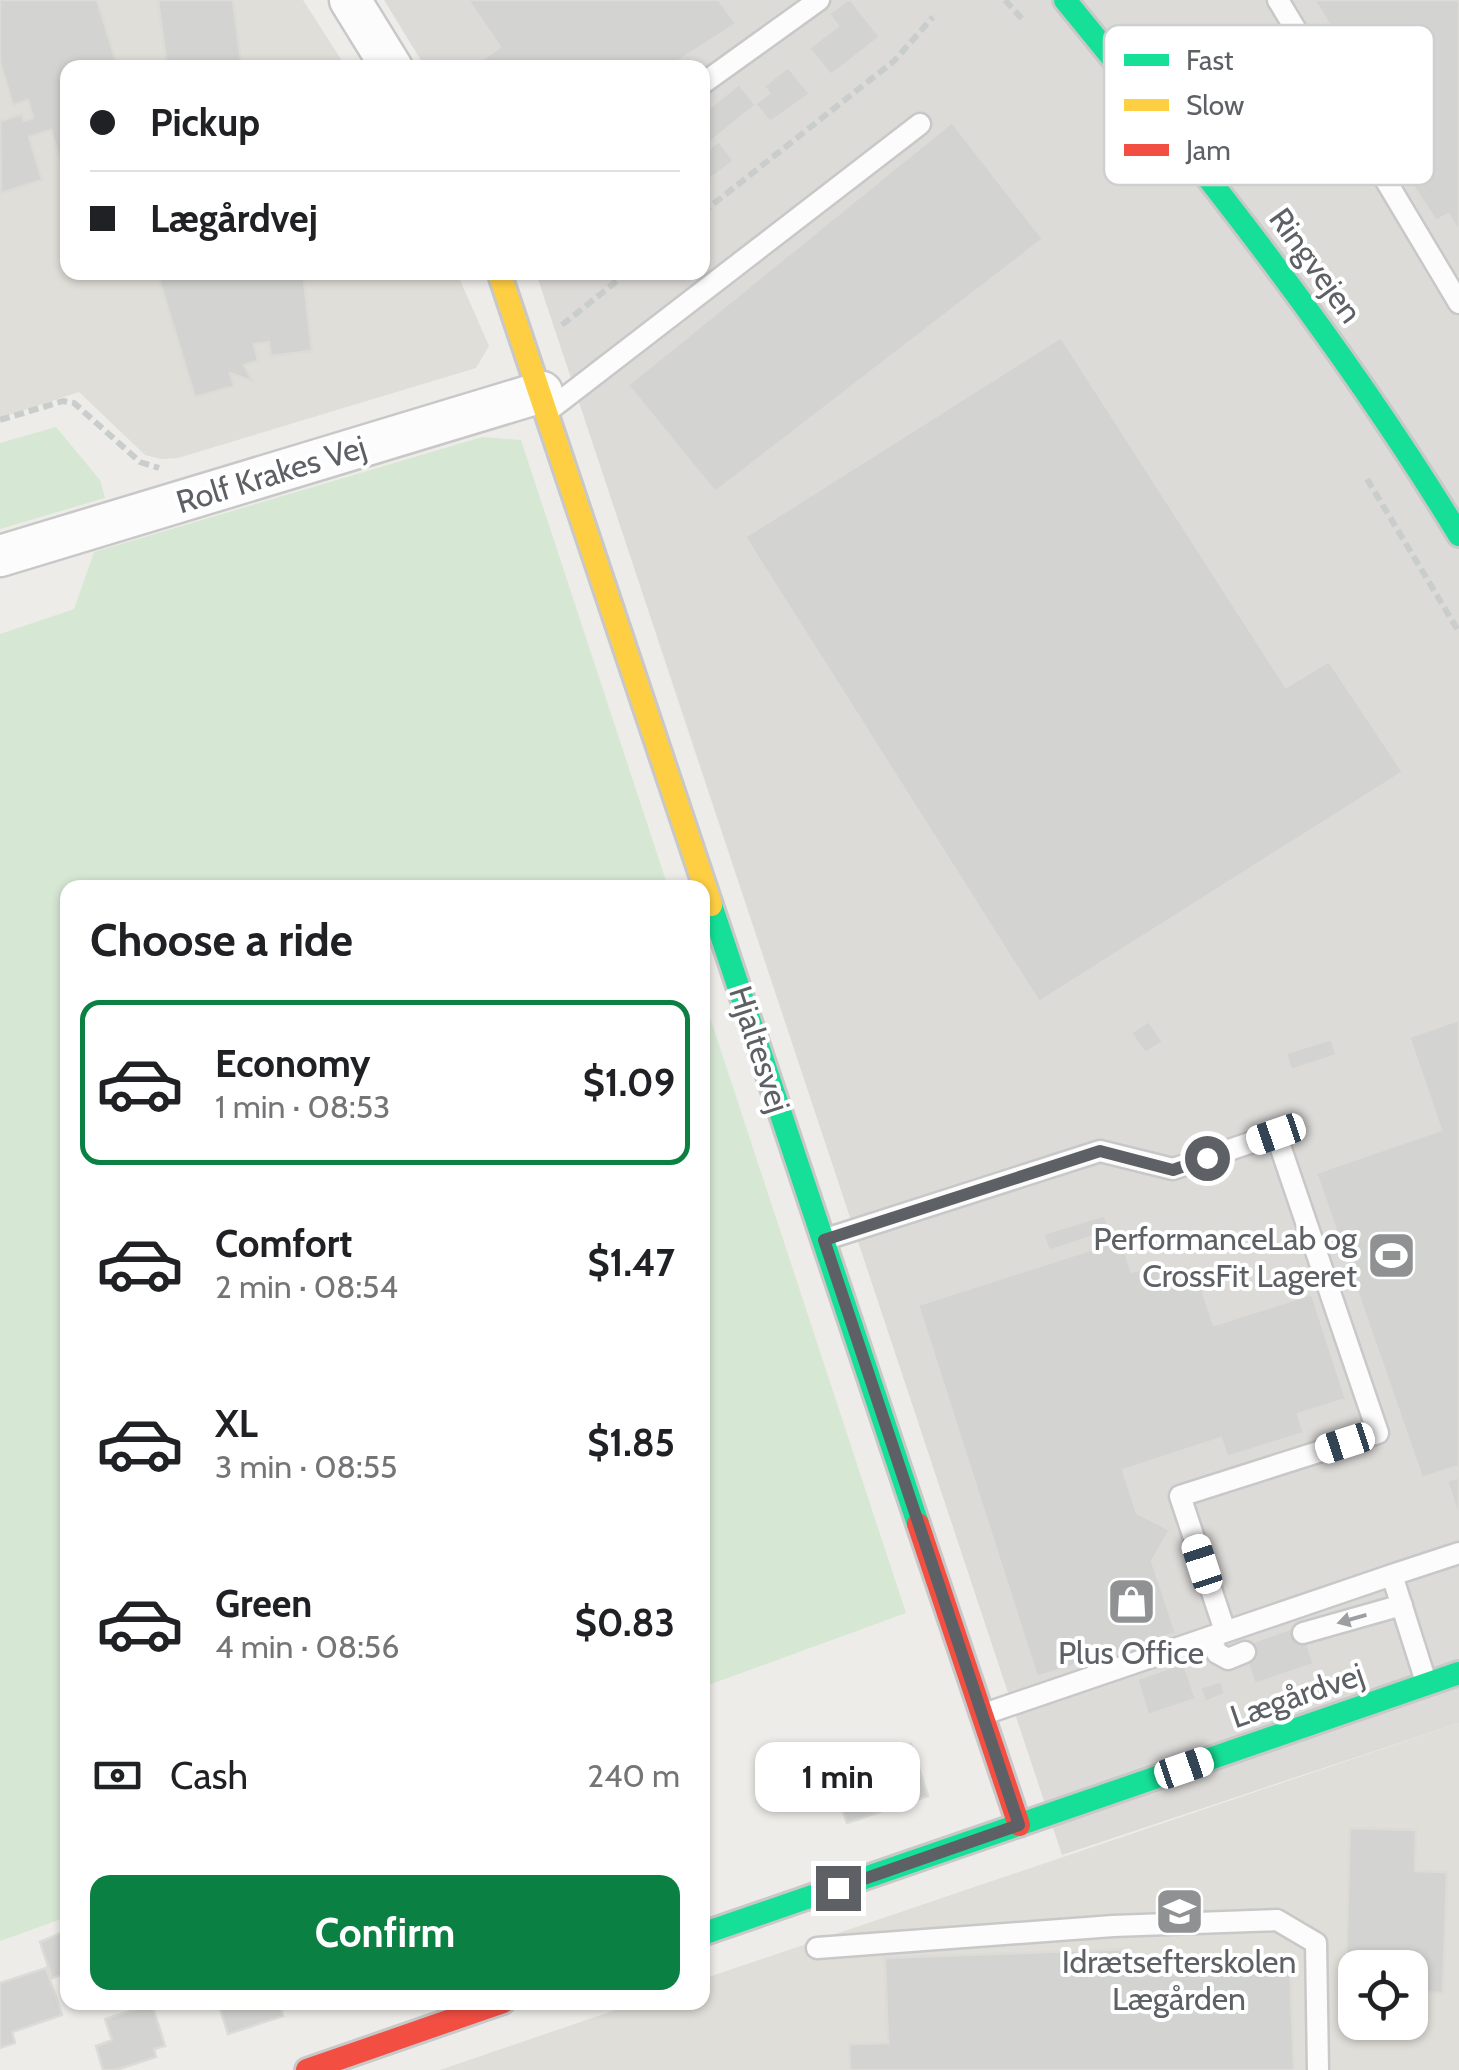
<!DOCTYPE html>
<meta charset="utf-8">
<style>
:root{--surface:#fff;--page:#f6f6f6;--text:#202124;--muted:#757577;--line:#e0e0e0;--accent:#0b8043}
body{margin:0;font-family:Cabin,sans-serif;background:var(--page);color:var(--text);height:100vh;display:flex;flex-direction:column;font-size:38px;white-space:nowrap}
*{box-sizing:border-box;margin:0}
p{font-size:32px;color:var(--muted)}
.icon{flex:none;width:55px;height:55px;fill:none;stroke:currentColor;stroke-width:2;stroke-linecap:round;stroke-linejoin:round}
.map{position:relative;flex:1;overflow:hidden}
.drawer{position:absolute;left:60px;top:880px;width:650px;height:1130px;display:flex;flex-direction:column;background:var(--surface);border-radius:20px;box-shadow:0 2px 8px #0004}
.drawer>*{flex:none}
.banner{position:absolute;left:60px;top:60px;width:650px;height:220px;border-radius:20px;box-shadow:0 2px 8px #0004;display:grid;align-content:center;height:220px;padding:0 30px;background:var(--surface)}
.buttons{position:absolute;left:1338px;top:1950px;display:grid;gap:20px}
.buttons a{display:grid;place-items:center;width:90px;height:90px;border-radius:20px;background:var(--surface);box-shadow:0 2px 8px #0004;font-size:50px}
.end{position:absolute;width:45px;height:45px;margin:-22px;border:12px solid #5d6065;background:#fff;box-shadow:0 0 0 5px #fff}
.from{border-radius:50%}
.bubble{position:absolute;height:70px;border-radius:20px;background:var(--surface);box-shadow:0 2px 8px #0004;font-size:32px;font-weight:700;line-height:70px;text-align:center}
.car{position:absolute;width:30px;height:60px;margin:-30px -15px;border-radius:12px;box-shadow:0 0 8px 2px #0007;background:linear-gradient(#fff 24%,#345 0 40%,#fff 0 76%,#345 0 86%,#fff 0)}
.banner b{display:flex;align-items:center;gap:35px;height:95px;font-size:38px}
.banner b+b{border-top:2px solid var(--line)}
.banner i{width:25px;height:25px;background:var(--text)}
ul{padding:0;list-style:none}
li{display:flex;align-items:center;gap:30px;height:165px;margin:0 20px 15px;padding:0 10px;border:5px solid transparent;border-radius:20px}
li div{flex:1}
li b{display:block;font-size:38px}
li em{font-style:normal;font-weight:700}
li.selected{border-color:var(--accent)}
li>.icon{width:90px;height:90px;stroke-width:1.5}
h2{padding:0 30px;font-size:45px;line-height:120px}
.pay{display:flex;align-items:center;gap:25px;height:110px;padding:0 30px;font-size:38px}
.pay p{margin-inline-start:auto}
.action{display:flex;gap:20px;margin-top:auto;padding:20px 30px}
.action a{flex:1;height:115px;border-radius:20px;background:var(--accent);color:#fff;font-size:40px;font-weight:700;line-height:115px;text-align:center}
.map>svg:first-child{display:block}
.industrial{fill:#dddbd8}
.education{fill:#e0ded8;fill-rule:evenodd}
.green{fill:#d6e8d4}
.building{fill:#d3d3d1;stroke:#dcdbd7;stroke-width:2.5}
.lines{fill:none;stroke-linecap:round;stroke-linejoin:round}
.lane-casing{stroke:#c9c8c9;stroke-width:25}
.street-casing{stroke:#c9c8c9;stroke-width:45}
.fast-casing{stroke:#c8c8c8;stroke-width:28}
.slow-casing{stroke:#c8c8c8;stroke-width:28}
.jam-casing{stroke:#c8c8c8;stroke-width:28}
.path{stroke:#c9cdcb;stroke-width:6;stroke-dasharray:10 5;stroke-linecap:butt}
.lane{stroke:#fcfcfc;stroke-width:20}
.street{stroke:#fcfcfc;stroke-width:40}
.fast{stroke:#16e098;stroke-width:22}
.slow{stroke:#ffcf43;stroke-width:22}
.jam{stroke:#f24e42;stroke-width:22}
.oneway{fill:#9d9ea1}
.route{stroke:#5d6065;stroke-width:12}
.labels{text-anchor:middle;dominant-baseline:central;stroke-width:8;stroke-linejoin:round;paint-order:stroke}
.street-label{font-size:32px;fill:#5d6065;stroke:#fff}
.poi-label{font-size:32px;fill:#5d6065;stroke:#fff}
.key{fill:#fff;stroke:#cecfd1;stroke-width:2.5}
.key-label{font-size:28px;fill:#5d6065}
</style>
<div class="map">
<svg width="1459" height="2070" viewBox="0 0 1459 2070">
<rect width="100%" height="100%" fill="#edece8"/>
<!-- industrial -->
<path class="industrial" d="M384,0H1459V1723L1062,1855L536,273L702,272V68L425,67Z"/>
<!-- education -->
<path class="education" d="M0,0H303L346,67L68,68V272L457,273L489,346L476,368L178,458L161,459L145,455L79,392L0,418Z
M1459,1723V2070H440L636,2003L702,2002L703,1979ZM1355,1968H1410V2022H1355Z"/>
<!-- green -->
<path class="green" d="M56,427L100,480L105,498L0,529V443Z
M482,437L521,440L668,887L68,888L67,1917L0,1941V634L74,609L94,552Z
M702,993L906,1613L703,1687H702Z"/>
<!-- building -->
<path class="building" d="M0,0H97L118,68H68V171L64,172L51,130L29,137L42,180L1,193L0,121L22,114L24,121L33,118L28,100L13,105L0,62Z
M158,0H233L242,68H167Z
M468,0H719L736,24L667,68H483L479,62L500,47Z
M847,0H851L880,37L831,75L809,48L838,26L829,14Z
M1314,0H1459V231L1448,214L1436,221L1413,186L1425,178Z
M788,67L810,94L770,122L756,105L705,146L708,150L719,141L734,161L702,185V114L739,84L755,104L769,93L764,86Z
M952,122L1043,239L715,492L628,385Z
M157,272H303L312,351L271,356L269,342L254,344L258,361L244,365L252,381L230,373L234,386L195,397Z
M1061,337L1286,687L1329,661L1403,772L1039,1002L745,537Z
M1459,1020V1466L1422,1478L1316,1173L1441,1130L1409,1037Z
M1149,1021L1163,1042L1145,1053L1131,1033Z
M1331,1039L1337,1055L1291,1070L1286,1053Z
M1105,1215L1110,1231L1049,1251L1043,1234Z
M1121,1240L1132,1272L1160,1264L1167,1286L1198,1277L1214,1325L1312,1294L1346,1399L1298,1414L1304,1433L1227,1457L1221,1438L1123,1470L1137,1513L1170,1530L1152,1561L1176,1633L1037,1677L918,1305Z
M1459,1477V1518L1447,1481Z
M1301,1625L1314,1664L1255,1684L1242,1646Z
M1184,1663L1196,1699L1148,1715L1137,1679Z
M1221,1681L1225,1694L1205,1702L1200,1688Z
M911,1744L928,1796L847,1823L829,1771Z
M1350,1828L1416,1830L1415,1871L1447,1872L1443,1993L1410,1992V1968H1346Z
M68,1930V1973L52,1978L40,1942Z
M1130,1949L1131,1974L1290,1968L1294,2070H850L849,2044L888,2043L885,1958Z
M46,1968L62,2015L12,2032L15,2043L0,2048V1983Z
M218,2002H279L283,2016L228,2034Z
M152,2004L165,2046L154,2049L156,2057L116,2070H103L96,2046L112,2040L105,2019Z"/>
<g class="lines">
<defs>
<path id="lane" d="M1278,0L1459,303
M702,84L819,0
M549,410L920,124
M826,1239L1100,1151L1173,1169L1276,1134L1378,1433L1180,1496L1225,1631
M1303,1633L1402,1605
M1210,1637L1217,1653L1228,1659L1245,1652
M1426,1682L1392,1575L1459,1553
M984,1714L1392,1575
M817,1948L1113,1926L1277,1920L1316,1943L1318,2070"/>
<path id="street" d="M350,0L392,68
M0,556L542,392"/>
<path id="fast" d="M1065,0C1206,172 1343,345 1459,535
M711,905L918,1524
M702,1934L1459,1673"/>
<path id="slow" d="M499,272L711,905"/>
<path id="jam" d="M918,1524L1019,1825
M307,2070L503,2002"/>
</defs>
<!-- lane casing -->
<use href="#lane" class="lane-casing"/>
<!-- street casing -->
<use href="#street" class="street-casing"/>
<!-- fast casing -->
<use href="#fast" class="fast-casing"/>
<!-- slow casing -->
<use href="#slow" class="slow-casing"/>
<!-- jam casing -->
<use href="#jam" class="jam-casing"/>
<!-- path -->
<path class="path" d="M1005,0L1024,21
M702,213L894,61L933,17
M562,325L628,272
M0,420L63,401L74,403L140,462L159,468
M1367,479L1459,632"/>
<!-- lane -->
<use href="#lane" class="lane"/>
<!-- street -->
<use href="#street" class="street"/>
<!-- fast -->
<use href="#fast" class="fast"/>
<!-- slow -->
<use href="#slow" class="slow"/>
<!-- jam -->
<use href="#jam" class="jam"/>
</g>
<!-- one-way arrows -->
<defs><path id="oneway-solid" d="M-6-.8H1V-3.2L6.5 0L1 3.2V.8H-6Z" transform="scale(2.5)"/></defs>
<use class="oneway" href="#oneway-solid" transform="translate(1352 1619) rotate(164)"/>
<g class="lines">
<!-- route -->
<path class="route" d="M838,1888L1019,1825L824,1240L1100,1151L1173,1170L1207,1158"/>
</g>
<!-- icons -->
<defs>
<symbol id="stadium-square" viewBox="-11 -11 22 22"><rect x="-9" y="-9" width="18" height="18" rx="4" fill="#8f9193" stroke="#fff"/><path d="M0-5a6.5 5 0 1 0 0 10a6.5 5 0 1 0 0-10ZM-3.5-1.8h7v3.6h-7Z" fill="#fff"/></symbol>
<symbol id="shop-square" viewBox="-11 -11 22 22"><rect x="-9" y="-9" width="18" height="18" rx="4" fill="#8f9193" stroke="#fff"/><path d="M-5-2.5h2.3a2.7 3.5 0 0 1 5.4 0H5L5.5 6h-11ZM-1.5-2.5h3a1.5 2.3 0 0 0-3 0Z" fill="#fff"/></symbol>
<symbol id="school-square" viewBox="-11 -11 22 22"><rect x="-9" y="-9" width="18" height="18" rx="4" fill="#8f9193" stroke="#fff"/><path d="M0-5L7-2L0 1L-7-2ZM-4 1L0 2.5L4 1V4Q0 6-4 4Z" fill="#fff"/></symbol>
</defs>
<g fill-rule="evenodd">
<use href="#stadium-square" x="1364" y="1228" width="55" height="55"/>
<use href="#shop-square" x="1104" y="1574" width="55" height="55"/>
<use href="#school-square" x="1152" y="1884" width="55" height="55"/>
</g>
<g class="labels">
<!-- street labels -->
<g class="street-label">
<text transform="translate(1316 265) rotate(54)">Ringvejen</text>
<text transform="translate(271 474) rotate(-17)">Rolf Krakes Vej</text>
<text transform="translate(760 1049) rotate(72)">Hjaltesvej</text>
<text transform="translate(1297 1695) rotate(-19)">Lægårdvej</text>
</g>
<!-- poi labels -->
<g class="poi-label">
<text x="1357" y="1238" text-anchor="end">PerformanceLab og<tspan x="1357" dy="37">CrossFit Lageret</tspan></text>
<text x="1131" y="1652">Plus Office</text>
<text x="1179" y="1961">Idrætsefterskolen<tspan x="1179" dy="37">Lægården</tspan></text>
</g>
</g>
<!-- legend -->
<rect x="1104" y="25" width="330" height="160" rx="15" class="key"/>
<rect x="1124" y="54" width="45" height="12" fill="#16e098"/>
<rect x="1124" y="99" width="45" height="12" fill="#ffcf43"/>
<rect x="1124" y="144" width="45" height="12" fill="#f24e42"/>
<g class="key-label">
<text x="1186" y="70">Fast</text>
<text x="1186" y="115">Slow</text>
<text x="1186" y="160">Jam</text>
</g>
</svg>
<div class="buttons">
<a><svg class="icon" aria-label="locate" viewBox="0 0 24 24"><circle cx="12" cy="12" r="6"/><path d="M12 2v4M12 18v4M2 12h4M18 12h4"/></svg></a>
</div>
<i class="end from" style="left:1207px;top:1158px"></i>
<i class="end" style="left:838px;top:1888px"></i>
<div class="bubble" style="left:755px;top:1742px;width:165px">1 min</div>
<i class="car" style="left:1276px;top:1134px;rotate:251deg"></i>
<i class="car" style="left:1345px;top:1443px;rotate:252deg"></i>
<i class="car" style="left:1202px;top:1564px;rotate:342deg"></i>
<i class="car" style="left:1184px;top:1768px;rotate:71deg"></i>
<div class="banner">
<b><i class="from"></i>Pickup</b>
<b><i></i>Lægårdvej</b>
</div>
<section class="drawer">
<h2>Choose a ride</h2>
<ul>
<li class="selected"><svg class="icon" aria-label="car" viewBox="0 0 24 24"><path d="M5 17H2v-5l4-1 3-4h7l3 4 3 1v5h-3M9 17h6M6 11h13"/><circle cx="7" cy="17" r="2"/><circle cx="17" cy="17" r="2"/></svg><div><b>Economy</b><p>1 min · 08:53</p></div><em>$1.09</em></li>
<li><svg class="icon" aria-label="car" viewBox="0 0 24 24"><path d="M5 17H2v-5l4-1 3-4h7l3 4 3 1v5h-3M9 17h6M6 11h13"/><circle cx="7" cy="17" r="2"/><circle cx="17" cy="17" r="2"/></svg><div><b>Comfort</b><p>2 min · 08:54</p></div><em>$1.47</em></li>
<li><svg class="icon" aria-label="car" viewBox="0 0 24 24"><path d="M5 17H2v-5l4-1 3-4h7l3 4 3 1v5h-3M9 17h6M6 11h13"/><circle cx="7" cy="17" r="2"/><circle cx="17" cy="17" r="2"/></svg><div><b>XL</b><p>3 min · 08:55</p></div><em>$1.85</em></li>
<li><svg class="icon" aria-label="car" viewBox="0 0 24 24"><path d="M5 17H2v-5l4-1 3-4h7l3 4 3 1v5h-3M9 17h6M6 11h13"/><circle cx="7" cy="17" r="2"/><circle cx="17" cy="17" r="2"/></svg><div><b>Green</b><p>4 min · 08:56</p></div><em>$0.83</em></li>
</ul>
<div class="pay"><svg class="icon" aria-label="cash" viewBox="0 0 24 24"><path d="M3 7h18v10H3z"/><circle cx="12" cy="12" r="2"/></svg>Cash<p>240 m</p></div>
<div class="action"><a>Confirm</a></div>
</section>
</div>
